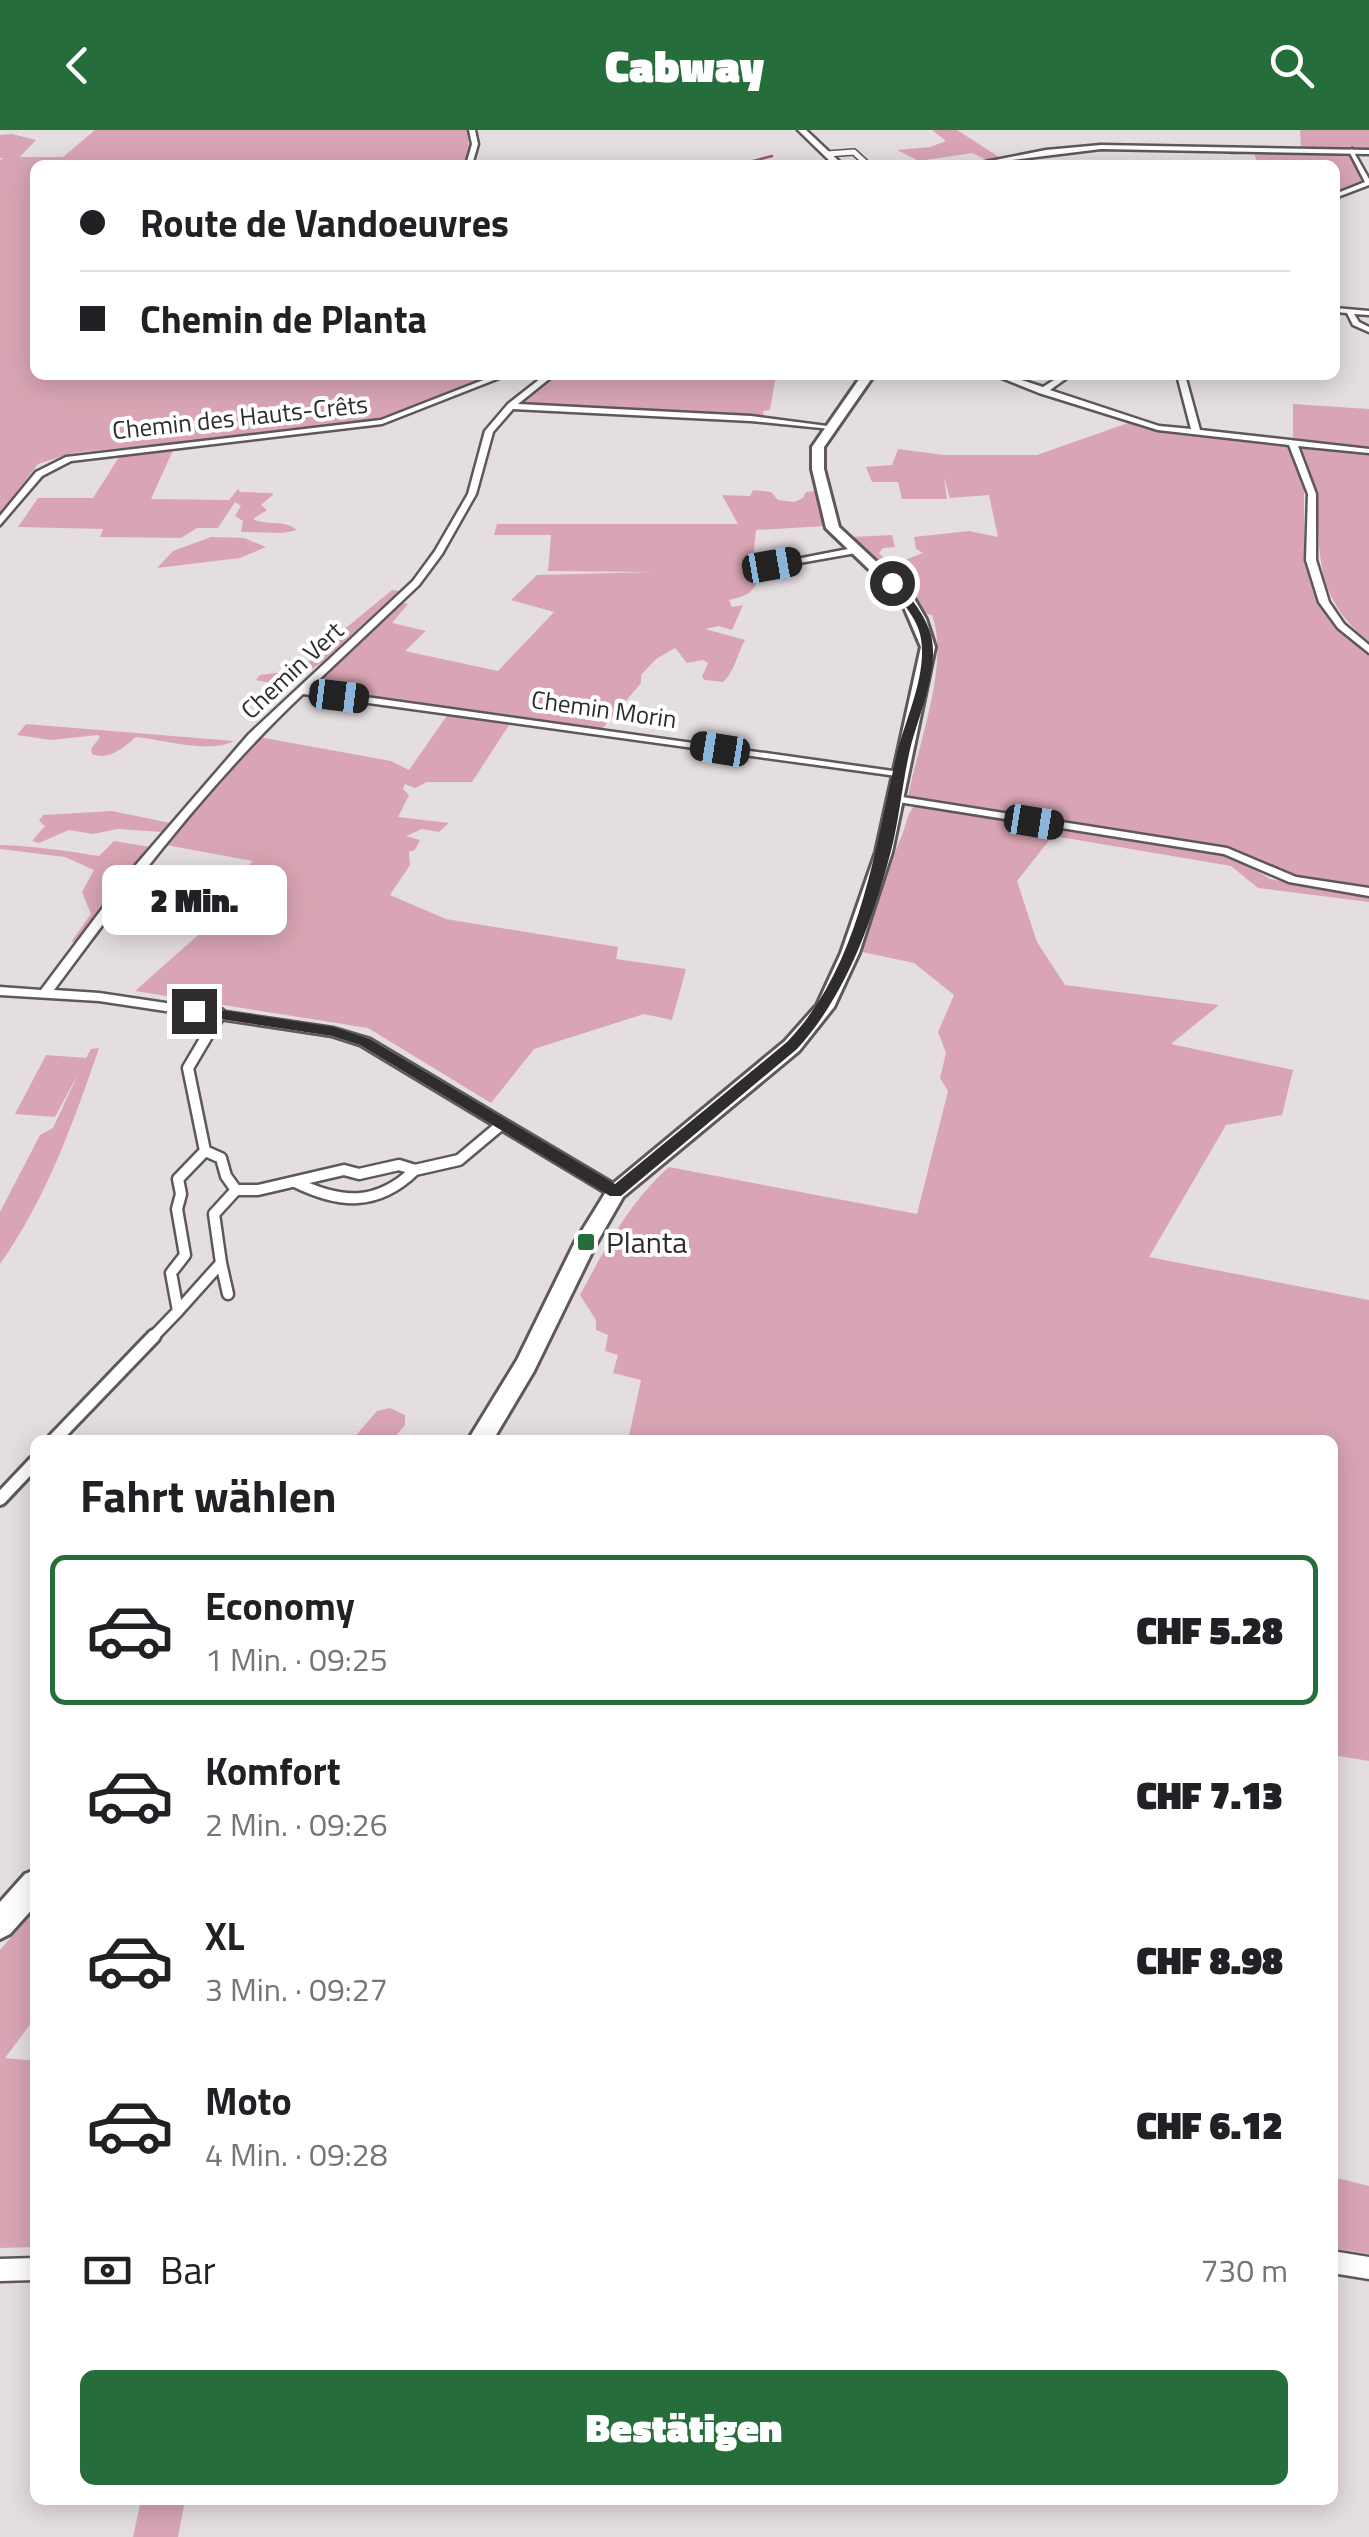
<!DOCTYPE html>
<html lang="de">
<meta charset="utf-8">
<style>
:root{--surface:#fff;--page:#f6f6f6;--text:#202124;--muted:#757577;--line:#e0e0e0;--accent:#256e3b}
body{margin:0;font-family:"Titillium Web",sans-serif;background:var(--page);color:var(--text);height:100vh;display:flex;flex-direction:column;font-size:38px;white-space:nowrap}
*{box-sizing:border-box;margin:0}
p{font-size:32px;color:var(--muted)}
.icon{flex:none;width:55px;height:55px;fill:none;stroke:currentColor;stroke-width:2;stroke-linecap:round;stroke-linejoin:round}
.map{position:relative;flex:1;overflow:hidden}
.panel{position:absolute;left:30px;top:1305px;width:1308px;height:1070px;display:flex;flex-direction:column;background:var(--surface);border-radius:15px;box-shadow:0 5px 25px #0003}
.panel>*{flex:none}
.banner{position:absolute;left:30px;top:30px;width:1310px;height:220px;border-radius:15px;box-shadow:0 5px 25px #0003;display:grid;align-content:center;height:220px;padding:0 50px;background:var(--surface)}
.end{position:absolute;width:45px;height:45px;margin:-22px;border:12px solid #2e2c2d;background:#fff;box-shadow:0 0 0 5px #fff}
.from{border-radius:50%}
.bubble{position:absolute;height:70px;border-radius:15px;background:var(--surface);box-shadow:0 5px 25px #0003;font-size:32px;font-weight:800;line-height:70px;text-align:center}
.car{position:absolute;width:30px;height:60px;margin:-30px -15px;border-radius:12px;box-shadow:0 0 8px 2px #0007;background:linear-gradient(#222 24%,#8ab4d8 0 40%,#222 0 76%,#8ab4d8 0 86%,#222 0)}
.banner b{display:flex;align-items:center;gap:35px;height:95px;font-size:38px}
.banner b+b{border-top:2px solid var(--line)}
.banner i{width:25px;height:25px;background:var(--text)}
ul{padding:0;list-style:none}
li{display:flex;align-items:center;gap:30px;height:150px;margin:0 20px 15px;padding:0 30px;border:5px solid transparent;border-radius:15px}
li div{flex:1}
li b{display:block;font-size:38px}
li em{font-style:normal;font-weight:800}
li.on{border-color:var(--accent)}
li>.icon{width:90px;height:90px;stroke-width:1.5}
h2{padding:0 50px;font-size:45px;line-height:120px}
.pay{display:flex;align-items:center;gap:25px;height:110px;padding:0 50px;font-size:38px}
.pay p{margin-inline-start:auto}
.action{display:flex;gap:20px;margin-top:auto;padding:20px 50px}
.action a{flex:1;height:115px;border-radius:15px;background:var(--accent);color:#fff;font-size:40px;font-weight:800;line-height:115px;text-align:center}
header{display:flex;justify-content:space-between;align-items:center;height:130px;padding:0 50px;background:var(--accent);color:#fff;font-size:45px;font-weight:800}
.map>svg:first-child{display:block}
.green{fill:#d9a5b4}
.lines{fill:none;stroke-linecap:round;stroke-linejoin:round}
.stream{stroke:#966071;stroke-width:2.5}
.pedestrian-far2-casing{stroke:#5e585a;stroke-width:8}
.pedestrian-far1-casing{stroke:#5e585a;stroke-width:15}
.pedestrian-casing{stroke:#5e585a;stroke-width:18}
.minor-casing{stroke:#5e585a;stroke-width:5}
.tertiary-casing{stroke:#5e585a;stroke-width:5}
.secondary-casing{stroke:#5e585a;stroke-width:6}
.pedestrian-far2{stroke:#fff;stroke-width:5}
.pedestrian-far1{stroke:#fff;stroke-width:10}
.pedestrian{stroke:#fff;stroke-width:12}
.minor{fill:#fff;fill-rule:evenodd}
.tertiary{fill:#fff;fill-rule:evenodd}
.secondary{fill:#fff;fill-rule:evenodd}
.route{fill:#2e2c2d}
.poi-dot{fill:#256e3b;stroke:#fff;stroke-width:4}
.labels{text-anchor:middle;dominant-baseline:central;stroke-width:8;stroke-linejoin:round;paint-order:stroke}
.far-street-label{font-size:25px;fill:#2e2c2d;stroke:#fff}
.poi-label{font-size:30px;fill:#2e2c2d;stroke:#fff;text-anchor:start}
</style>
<header><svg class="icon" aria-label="back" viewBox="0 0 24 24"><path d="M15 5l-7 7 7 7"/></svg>Cabway<svg class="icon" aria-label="search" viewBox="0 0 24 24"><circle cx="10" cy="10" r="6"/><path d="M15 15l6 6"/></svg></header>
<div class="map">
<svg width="1369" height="2407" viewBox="0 0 1369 2407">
<rect width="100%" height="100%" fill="#e5dee0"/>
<!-- green -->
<path class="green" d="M95,0H468L469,22L464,35H35V245H494L406,282L372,292L72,323L38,334L0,384V30L3,28H0V5L12,4L36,10L20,27H63Z
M932,0H957L999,27L987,30L972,23L919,31L897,20L930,17L946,11Z
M1300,0H1369V20L1301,19Z
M1229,22L1348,23L1366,51L1335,65V35H1258L1254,23L1231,25Z
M553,245H776L770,280L763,281L764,287L518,274Z
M1293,274L1369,279V319L1293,308Z
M1128,293L1158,301L1289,317L1304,352V429L1318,474L1330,491L1369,526V759L1296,746L1227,717L908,667C918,613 950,535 932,485L927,484L903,454L851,407L892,405L895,417L883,418L879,423L885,429L902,431L923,423L916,419L914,407L969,401L998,407L989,365L950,368L944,348L947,369H902L898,352H872L866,337L892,335L898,319L944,325H1037Z
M1304,314L1369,323V512C1293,449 1336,395 1301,318Z
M174,318L151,369L229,370L238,359L240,362L270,363L274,364L261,375L267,380L253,389C267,396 283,389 297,400L283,403L241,402L243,391L235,386L241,376L235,372L218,398H197L181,408L100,407L103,399L18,397L38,368H93L121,324Z
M753,360L771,362L778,370L794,372L803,368L806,362L816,361L826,396L756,400L753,428L758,435L743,441L748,447L758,445C756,463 746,466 729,470L732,477L743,475L732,500L719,496L705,499L745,510C737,524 735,541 723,552L705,550L702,547L708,533L703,530L687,533L675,518L656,529L641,545V553L602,599L312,559L403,473L408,474L392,493L426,501L405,521L498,541L554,482L511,470L537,445L654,442L548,441L551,405H494L497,394H738L722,365L750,366Z
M211,407L244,408L266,417L240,428L157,438L173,421Z
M392,460L399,461L321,533L287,556L256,550L260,545C284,542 299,540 319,525L306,521L312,511L347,497Z
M448,584L511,592L472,652H427L415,658L405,654L403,659L409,665L398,687L449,693L439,702L422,699L406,706L420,710L415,720L409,722L410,735L390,765L446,789L618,817L616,829L686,839L672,890L644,884L534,919L491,973L368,898L135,861L223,783H243L258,774L255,764L241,760L238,746L253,731L166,715L259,607L391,631L409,640Z
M26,594L234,611C208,624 166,610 136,607C123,618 109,631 92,624L91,619L100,607L98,605L51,610L17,605Z
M914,676L1231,725L1270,749L1369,766V772L1258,758L1231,736L1060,707L1051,708L1017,751L1037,812L1065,855L1219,875L1171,914L1293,940L1282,985L1226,995L1149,1127L1369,1170V1631L1333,1625L1332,1310H628L641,1250L613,1243L618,1225L605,1221L608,1205L596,1200V1190L580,1165C606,1117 628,1074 669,1037L917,1084L948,961L940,948L946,923L938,902L954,865L914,833L862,822L898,714C906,700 905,687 914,676Z
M112,681L170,693L162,702L118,699L93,704L69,700L39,713L32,711L45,696L39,691L43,685Z
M114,711L151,717L75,812H71L91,784L82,762L94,740L65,727L0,719V715C34,716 67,721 99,726Z
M99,918C73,994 46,1069 0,1134V1082L40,1005L53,998L78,944L55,987L15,984L46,925L86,928L91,919Z
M390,1278L405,1285V1295L392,1310H352L377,1281Z
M35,1780V1888L5,1928L35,1931V2117L0,2118V1820Z
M1333,2047L1369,2056V2124L1333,2118Z
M141,2370H185L178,2407H133Z"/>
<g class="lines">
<!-- stream -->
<path class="stream" d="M738,35L772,26"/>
<defs>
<path id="pedestrian-far2" d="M827,24L854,22L868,35"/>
<path id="pedestrian-far1" d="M295,1052C340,1074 377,1077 415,1040
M236,1060H258L344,1040L359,1044L399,1035L415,1040L459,1030L502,994
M221,1133L228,1164
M178,1181L221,1133L214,1084L236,1060L226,1046L221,1028L205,1021
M151,1209L178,1181L171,1143L185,1125L177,1079L181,1064L178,1049L205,1021L188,938L220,884"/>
<path id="pedestrian" d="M54,1310L154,1206
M0,1369L35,1332"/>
<path id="minor" d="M469,0H475L478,14L472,35H466L472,14Z
M1352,19L1369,49V55L1335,68V64L1365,52L1349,21Z
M1335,178L1369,181V185L1354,184L1359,192L1369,197V202L1353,195L1347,183L1335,182Z
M496,245H507L382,294L71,331L42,346L0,395V386L36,342L66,327L381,290Z
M545,245H554L518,274L751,286L835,297L831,299L751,291L513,279L493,302L476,364L442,424L419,455L309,559L900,642L904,643V647L303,564C209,653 131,756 54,860L99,863L333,898L370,909L621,1058L623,1062L621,1066H611L360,915L332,906L99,871L0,865V857L41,860L129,743L249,604L413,451L435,421L468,364L485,301L508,274Z
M994,245H1006L1043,257L1062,245H1071L1050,260L1159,296L1191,299L1177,245H1185L1200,300L1369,319V323L1298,316L1316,364V430L1329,472L1344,494L1369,515V523L1338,498L1319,472L1306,430L1308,364L1289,315L1158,300L1039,263Z
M853,418L858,421L856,423L771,438L766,435Z
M896,666L1227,718L1296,747L1369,758V766L1289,752L1224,724L892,671V667Z
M1332,2121L1369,2127V2149L1332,2143Z
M35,2128V2150L0,2151V2129Z"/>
<path id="tertiary" d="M798,0H806L843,35H834Z
M1101,15L1369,20V24L1101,19L970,35L1046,20Z"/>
<path id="secondary" d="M862,245H874L824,317V339L839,397L912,465L926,489L935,517L892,722L859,823L834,877L799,921L623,1067L596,1114L534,1241L493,1310H468L517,1230L575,1112L609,1057L785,911L817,875L841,823L876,722L921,517L901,470L826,398L812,339V317Z
M35,1740V1776L10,1804L0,1809V1772L25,1744Z"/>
</defs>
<!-- pedestrian-far2 casing -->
<use href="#pedestrian-far2" class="pedestrian-far2-casing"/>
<!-- pedestrian-far1 casing -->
<use href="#pedestrian-far1" class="pedestrian-far1-casing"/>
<!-- pedestrian casing -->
<use href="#pedestrian" class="pedestrian-casing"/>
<!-- minor casing -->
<use href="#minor" class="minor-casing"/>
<!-- tertiary casing -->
<use href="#tertiary" class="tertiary-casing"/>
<!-- secondary casing -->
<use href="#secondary" class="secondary-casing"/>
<!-- pedestrian-far2 -->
<use href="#pedestrian-far2" class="pedestrian-far2"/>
<!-- pedestrian-far1 -->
<use href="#pedestrian-far1" class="pedestrian-far1"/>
<!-- pedestrian -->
<use href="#pedestrian" class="pedestrian"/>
<!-- minor -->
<use href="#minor" class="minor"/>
<!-- tertiary -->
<use href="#tertiary" class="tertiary"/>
<!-- secondary -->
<use href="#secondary" class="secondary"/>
</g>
<!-- route -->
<path class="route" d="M892,450C907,460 926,486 931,505C940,542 917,587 909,624C902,656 899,690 891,721C873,790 845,867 797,919L621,1066H610L360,915L332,906L194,885L187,881L194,876L333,897L370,909L615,1054L787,912C860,836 874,723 897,623C906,587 929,541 920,504C915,484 898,469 887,453Z"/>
<!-- markers -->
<rect class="poi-dot" x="576" y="1102" width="20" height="20" rx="5"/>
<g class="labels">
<!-- far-street labels -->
<g class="far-street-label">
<text transform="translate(240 287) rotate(-6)">Chemin des Hauts-Crêts</text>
<text transform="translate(292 540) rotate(-43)">Chemin Vert</text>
<text transform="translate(604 579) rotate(8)">Chemin Morin</text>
</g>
<!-- poi labels -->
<g class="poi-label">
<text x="606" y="1112">Planta</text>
</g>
</g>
</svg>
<i class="end from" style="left:892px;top:453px"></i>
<i class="end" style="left:194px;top:881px"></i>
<div class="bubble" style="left:102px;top:735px;width:185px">2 Min.</div>
<i class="car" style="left:772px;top:435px;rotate:80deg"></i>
<i class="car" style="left:339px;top:566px;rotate:97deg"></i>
<i class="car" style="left:720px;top:619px;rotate:279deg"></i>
<i class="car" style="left:1034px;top:692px;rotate:99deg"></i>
<div class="banner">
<b><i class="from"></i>Route de Vandoeuvres</b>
<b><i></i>Chemin de Planta</b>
</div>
<section class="panel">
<h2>Fahrt wählen</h2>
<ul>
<li class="on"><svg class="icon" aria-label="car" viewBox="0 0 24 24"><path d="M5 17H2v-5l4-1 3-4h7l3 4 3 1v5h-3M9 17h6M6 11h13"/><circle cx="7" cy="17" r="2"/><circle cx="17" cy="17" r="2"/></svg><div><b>Economy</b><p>1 Min. · 09:25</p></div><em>CHF 5.28</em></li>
<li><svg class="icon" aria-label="car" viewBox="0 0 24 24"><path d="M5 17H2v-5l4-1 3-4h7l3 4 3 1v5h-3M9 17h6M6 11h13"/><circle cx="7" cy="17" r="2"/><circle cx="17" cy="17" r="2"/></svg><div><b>Komfort</b><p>2 Min. · 09:26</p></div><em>CHF 7.13</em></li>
<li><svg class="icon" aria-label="car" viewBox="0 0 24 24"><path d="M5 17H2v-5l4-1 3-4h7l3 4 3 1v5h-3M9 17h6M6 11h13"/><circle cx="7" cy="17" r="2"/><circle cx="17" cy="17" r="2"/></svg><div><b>XL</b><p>3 Min. · 09:27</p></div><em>CHF 8.98</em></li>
<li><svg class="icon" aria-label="car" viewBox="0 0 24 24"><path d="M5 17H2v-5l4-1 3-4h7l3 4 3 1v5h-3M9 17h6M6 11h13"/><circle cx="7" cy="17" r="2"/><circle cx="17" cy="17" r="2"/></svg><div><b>Moto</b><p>4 Min. · 09:28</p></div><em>CHF 6.12</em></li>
</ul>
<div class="pay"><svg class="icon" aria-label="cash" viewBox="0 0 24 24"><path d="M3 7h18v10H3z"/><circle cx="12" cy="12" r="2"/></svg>Bar<p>730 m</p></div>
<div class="action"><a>Bestätigen</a></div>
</section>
</div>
